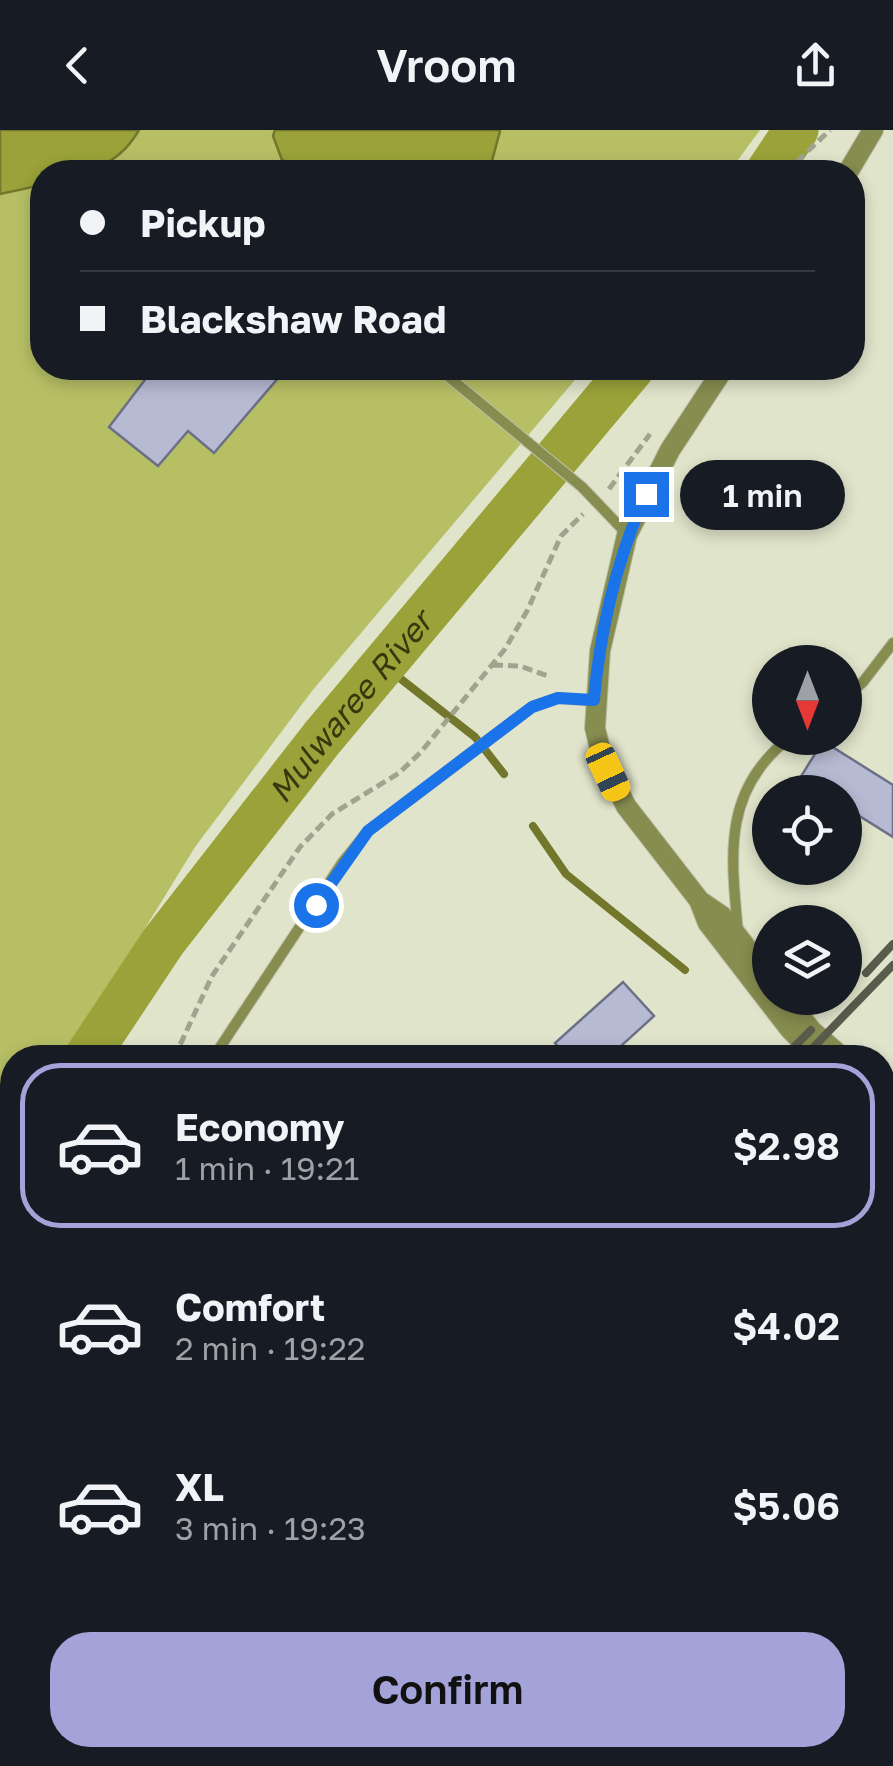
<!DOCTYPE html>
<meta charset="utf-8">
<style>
:root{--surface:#171b24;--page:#242831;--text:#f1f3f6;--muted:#9ea1a6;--line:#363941;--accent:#a3a3da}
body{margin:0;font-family:"Golos Text",sans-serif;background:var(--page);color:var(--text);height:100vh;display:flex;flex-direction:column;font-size:38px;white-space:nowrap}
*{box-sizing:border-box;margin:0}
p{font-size:32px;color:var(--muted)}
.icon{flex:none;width:55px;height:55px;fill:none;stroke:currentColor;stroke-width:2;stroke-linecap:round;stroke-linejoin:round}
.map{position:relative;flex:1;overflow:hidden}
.drawer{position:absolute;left:0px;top:915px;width:895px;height:722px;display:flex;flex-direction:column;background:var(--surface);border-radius:40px 40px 0 0;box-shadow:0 5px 15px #0003}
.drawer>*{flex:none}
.top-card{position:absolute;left:30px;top:30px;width:835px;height:220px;border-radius:40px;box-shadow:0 5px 15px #0003;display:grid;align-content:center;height:220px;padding:0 50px;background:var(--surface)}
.needle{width:65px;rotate:180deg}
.tools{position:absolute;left:752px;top:515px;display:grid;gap:20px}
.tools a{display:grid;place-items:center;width:110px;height:110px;border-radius:50%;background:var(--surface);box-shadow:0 5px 15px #0003;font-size:50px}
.end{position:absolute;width:45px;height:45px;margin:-22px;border:12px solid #1a73e8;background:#fff;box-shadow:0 0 0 5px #fff}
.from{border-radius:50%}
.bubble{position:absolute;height:70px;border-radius:35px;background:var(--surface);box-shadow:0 5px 15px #0003;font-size:32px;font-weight:600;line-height:70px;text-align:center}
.car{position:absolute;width:30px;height:60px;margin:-30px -15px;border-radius:12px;box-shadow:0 0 8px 2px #0007;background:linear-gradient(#f5c518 24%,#345 0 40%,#f5c518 0 76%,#345 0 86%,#f5c518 0)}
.top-card b{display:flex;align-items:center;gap:35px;height:95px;font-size:38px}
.top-card b+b{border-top:2px solid var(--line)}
.top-card i{width:25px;height:25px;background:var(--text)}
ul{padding:18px 0 0;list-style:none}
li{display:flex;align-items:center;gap:30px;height:165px;margin:0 20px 15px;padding:0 30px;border:5px solid transparent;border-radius:40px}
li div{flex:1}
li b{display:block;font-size:38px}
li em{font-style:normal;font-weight:600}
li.selected{border-color:var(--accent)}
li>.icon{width:90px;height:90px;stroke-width:1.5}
.button{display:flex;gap:20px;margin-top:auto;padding:20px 50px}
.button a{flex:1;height:115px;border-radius:40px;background:var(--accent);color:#111;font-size:40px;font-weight:600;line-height:115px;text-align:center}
header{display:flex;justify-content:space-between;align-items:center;height:130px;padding:0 50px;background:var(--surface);font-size:45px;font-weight:600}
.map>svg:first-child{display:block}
.green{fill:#b7bf65}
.water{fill:#9aa239;stroke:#72772b;stroke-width:2.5}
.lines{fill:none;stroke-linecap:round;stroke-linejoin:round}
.stream{stroke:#72772b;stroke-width:8}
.river{stroke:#9aa239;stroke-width:45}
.building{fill:#b6bad3;stroke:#6c7087;stroke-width:2.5}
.service-casing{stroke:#bbbfa8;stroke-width:12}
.minor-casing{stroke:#bbbfa8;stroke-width:22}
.tertiary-casing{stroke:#bbbfa8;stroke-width:28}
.path{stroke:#a0a38e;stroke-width:5;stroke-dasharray:10 5;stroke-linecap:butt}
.service{stroke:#878d4f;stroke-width:10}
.minor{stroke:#878d4f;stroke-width:20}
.tertiary{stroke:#878d4f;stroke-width:25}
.rail{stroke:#595b4c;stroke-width:8}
.route{stroke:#1a73e8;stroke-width:12}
.labels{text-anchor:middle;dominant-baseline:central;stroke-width:8;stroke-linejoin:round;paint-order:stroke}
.water-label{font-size:32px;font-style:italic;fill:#36390d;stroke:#e0e4ca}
</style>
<header><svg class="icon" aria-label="back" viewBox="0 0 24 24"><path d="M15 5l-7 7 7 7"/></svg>Vroom<svg class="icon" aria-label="share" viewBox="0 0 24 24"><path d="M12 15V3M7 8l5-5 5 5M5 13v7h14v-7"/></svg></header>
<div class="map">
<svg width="893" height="1636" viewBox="0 0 893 1636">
<rect width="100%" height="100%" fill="#e0e4ca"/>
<!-- green -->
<path class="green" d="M0,0H760L729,42H42V238H585L312,561L195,717L66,927L12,928V1008L0,1027Z"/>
<!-- water -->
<path class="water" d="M0,0H139C115,41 86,42 42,42V55L0,64Z
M275,0H500V1L489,42H312L282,30L273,6Z"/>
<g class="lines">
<!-- stream -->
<path class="stream" d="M383,535L475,607L504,644
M533,696L566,744L685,840"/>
<!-- river -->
<g class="river">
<path d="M768,42L796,0"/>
<path id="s1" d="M86,928L163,812L322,608L632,238"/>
<path d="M0,1056L12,1037"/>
</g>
</g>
<!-- building -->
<path class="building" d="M154,238H283L285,240L214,323L188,301L158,336L109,297Z
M823,611L893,655V707L845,677V662H823L800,648Z
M623,852L654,886L622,915L634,928H568L555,913Z
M882,1020L893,1031V1161L882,1150Z
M882,1578L893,1585V1636H874L857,1625H882Z
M172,1625H209L202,1636H188Z
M214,1625H254L246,1636H206Z
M256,1625H270L277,1630L272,1636H248Z
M344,1625H403L416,1634L359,1636Z
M560,1625H599L616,1636H553Z"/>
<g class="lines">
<defs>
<path id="service" d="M438,238L582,357L627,404
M845,568L863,552L893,513
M738,802C731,725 722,661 789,608
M213,928L342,733L368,701L532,577L558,568L594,571"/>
<path id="minor" d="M848,42L873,0
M724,238L670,320L627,405L600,521L595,598L602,627L626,676L699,770L708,793L789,898L818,928
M700,771L722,786L770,848
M786,868L811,900L843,928
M882,958L893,966
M882,977L893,985
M882,1347L893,1354
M0,1620L12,1615
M60,1625L78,1636
M311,1636L318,1625"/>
<path id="tertiary" d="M882,1381L893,1366
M705,1636L713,1625"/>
</defs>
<!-- service casing -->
<use href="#service" class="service-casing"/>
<!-- minor casing -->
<use href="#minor" class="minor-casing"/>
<!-- tertiary casing -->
<use href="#tertiary" class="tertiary-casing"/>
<!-- path -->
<path class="path" d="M786,42L830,0
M609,359L650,304
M493,535L520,536L548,546
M174,928L212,846L300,717L332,684L399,643L421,622L505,519L527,481L561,406L583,384
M0,1181L12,1134
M882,1277L893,1262
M632,1636L640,1625"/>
<!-- service -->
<use href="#service" class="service"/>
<!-- minor -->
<use href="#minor" class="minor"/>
<!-- tertiary -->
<use href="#tertiary" class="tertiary"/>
<!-- rail -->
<path class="rail" d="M866,843L893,814
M783,928L811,900
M803,928L893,835
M0,1479L12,1473"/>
</g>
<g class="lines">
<!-- route -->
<path class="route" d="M316,775L368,701L532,577L558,568L594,570C600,500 617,429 646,364"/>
</g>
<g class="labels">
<!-- water labels -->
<g class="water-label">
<text stroke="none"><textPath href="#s1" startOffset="440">Mulwaree River</textPath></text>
</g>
</g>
</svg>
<div class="tools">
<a><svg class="needle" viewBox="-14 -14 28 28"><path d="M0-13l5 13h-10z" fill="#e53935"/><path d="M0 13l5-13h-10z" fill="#9ea1a6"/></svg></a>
<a><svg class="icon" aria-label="locate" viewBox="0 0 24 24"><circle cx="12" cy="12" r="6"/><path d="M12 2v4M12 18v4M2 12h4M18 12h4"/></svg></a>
<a><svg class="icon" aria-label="layers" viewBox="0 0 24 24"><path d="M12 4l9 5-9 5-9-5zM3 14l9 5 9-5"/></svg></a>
</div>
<i class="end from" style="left:316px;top:775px"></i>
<i class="end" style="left:646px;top:364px"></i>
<div class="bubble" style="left:680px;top:330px;width:165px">1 min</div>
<i class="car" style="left:608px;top:642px;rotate:155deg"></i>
<div class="top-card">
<b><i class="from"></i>Pickup</b>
<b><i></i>Blackshaw Road</b>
</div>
<section class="drawer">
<ul>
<li class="selected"><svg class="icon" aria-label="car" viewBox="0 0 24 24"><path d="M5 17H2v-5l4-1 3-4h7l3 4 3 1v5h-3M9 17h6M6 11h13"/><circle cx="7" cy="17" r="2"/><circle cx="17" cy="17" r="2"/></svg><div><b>Economy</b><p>1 min · 19:21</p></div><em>$2.98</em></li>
<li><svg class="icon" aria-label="car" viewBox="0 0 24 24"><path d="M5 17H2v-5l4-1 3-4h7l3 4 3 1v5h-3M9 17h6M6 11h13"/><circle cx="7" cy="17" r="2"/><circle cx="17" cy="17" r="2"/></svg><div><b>Comfort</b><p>2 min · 19:22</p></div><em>$4.02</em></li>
<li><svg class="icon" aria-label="car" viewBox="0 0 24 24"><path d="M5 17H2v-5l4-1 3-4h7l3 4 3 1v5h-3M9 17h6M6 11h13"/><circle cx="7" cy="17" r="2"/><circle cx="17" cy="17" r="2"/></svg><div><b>XL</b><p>3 min · 19:23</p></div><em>$5.06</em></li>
</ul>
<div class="button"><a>Confirm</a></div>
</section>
</div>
